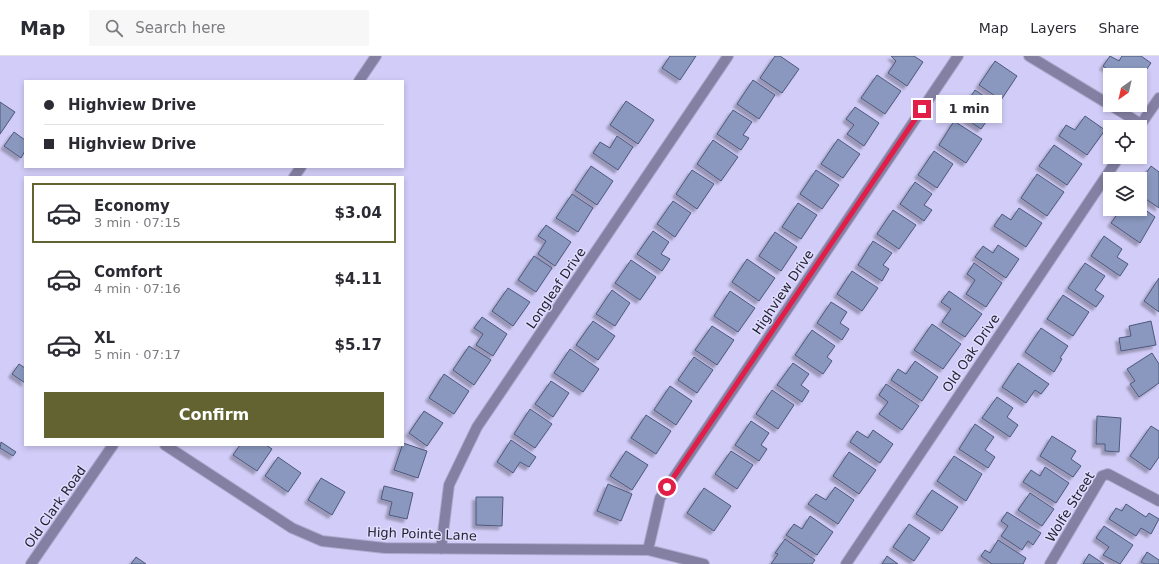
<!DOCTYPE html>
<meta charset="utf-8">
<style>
:root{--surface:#fff;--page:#f7f7f7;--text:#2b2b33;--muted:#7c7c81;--line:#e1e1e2;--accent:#626331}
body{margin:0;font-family:"DejaVu Sans",sans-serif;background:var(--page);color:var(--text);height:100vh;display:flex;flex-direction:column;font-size:15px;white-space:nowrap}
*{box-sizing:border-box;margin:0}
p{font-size:13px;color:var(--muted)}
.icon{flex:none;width:22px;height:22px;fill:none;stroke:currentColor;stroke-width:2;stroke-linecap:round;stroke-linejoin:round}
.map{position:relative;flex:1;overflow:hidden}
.drawer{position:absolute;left:24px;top:120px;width:380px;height:270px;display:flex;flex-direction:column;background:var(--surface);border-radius:0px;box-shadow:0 2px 6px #0003}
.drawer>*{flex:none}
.banner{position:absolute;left:24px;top:24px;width:380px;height:88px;border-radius:0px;box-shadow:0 2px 6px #0003;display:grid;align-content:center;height:88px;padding:0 20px;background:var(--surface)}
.needle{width:26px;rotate:214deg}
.fabs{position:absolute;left:1103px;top:12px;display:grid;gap:8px}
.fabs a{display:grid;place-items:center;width:44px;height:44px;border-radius:0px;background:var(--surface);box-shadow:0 2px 6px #0003;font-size:20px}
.end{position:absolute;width:18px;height:18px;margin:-9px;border:5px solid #e11d48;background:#fff;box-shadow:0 0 0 2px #fff}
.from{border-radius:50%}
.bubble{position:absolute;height:28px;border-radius:0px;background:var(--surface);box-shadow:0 2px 6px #0003;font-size:13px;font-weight:700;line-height:28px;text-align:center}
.banner b{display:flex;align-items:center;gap:14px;height:38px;font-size:15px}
.banner b+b{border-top:1px solid var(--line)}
.banner i{width:10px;height:10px;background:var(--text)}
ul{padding:7px 0 0;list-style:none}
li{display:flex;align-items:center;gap:12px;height:60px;margin:0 8px 6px;padding:0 12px;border:2px solid transparent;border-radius:0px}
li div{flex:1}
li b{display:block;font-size:15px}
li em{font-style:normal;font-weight:700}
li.current{border-color:var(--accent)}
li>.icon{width:36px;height:36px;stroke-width:1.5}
.button{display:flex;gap:8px;margin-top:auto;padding:8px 20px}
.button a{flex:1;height:46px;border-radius:0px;background:var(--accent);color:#fff;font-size:16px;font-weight:700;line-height:46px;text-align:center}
header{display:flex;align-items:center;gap:24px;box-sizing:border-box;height:56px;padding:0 20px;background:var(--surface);border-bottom:1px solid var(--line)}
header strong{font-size:19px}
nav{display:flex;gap:22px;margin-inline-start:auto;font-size:14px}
.search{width:280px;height:36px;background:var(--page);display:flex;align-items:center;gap:10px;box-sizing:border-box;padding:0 14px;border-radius:0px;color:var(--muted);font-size:15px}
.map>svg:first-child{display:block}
.building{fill:#8a97be;stroke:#4d587c;filter:url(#shadow)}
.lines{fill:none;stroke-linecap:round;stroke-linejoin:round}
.minor-casing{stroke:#afabd0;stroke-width:12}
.minor{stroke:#8480a4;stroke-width:10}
.route{stroke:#e11d48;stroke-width:5}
.labels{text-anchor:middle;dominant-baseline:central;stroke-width:3;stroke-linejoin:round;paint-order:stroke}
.street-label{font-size:13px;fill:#242232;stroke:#dfdcfe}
</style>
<header>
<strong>Map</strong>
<div class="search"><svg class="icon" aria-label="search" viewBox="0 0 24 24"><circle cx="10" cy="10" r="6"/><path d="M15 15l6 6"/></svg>Search here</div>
<nav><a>Map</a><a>Layers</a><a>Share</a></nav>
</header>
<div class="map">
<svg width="1159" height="508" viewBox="0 0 1159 508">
<defs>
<filter id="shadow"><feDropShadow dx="-3.5" dy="3.5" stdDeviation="1" flood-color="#0004"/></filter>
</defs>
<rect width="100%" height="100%" fill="#d2cdf8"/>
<!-- building -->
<path class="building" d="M670,0H696L680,24L662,12Z
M775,0H780L799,13L782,37L760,22Z
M891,0H914L923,6L907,30L888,17L896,5Z
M1110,0L1119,5L1122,0H1141L1151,7L1140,23V19H1116L1103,10Z
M995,5L1017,20L1001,44L979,29Z
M877,19L901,35L885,58L861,42Z
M753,24L775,39L759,63L737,48Z
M975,34L998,49L981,73L959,58Z
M626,45L654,64L638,88L610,69Z
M0,46L15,56L0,78Z
M855,51L879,67L864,90L847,78L854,69L846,63Z
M733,54L752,66L743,79L749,82L741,94L717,78Z
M1085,60L1105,74L1087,99L1059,80L1066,69L1075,74Z
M954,65L982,83L966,107L939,89Z
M14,76L25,84V95L21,102L4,90Z
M617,80L633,91L618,114L593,97L600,86L610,92Z
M838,83L860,98L843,122L821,108Z
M713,84L738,101L721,125L697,108Z
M1054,89L1082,108L1067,129L1039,110Z
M934,95L953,108L937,132L918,119Z
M591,110L613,125L597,149L575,134Z
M1151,110L1159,116V152L1140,139V126Z
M692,114L714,128L697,153L676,138Z
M816,114L839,129L822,153L800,138Z
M1037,118L1064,136L1047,160L1021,142Z
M915,126L932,138L924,149L932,154L924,165L900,148Z
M572,138L593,152L578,176L556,162Z
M673,145L691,157L675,181L657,168Z
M798,147L817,159L801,183L782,171Z
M1140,150L1155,161L1140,187L1111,167L1121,153H1140Z
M1019,152L1042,167L1026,191L994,170L1002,158L1011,164Z
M893,154L916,169L899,193L877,178Z
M546,169L571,186L555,210L538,198L546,185L538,180Z
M653,175L669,186L661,198L670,203L662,215L637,198Z
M775,176L797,191L781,215L759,200Z
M1104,180L1122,193L1117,201L1128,208L1120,220L1091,200Z
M873,185L892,197L883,209L889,213L882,225L858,209Z
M998,189L1019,203L1006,222L975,201L983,190L993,197Z
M534,200L552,212L536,236L518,224Z
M747,203L775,222L759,245L732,226Z
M631,204L656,221L640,244L615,227Z
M974,207L1002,227L986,251L966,238L975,224L967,218Z
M1085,207L1105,220L1095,234L1104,240L1096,251L1068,232Z
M852,215L878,232L862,255L837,238Z
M1159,222V256L1144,245Z
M508,232L530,246L513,270L492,255Z
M612,234L630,247L615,270L596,258Z
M730,235L755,252L738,276L714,260Z
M949,235L982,258L965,281L942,266L951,253L941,246Z
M1063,239L1089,256L1073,280L1047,263Z
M831,246L847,256L840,267L849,273L842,284L817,267Z
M482,261L507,278L493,300L476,289L483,278L474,272Z
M593,265L615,280L598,304L576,289Z
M1151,265L1156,289L1121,295L1119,282L1131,280L1129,270Z
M932,268L961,288L943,313L914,294Z
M712,270L734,284L717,309L695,294Z
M1041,272L1068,290L1060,302L1062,303L1054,316L1025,296Z
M812,274L835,290L827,301L832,305L823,318L795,299Z
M469,290L491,304L474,329L453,314Z
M570,293L599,313L583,336L554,317Z
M1152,297L1159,308V327L1139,341L1130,328L1135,325L1127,313Z
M694,301L713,314L697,337L678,324Z
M915,305L938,321L922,345L891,324L898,313L906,318Z
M793,307L809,318L801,329L809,335L802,346L777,329Z
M1018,307L1049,328L1041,338L1035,334L1026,347L1002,331Z
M19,308L25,312V327L12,318Z
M444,318L469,335L454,358L429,342Z
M551,325L569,337L553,361L535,348Z
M886,328L919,350L902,374L879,358L888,346L879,339Z
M670,330L692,345L676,369L654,354Z
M772,334L794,349L778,373L756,358Z
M997,341L1013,352L1007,361L1018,369L1010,381L982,362Z
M530,353L552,368L535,392L514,378Z
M424,355L443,367L427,390L409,377Z
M646,359L671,375L656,398L631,382Z
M1097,360L1121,362L1119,396L1105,395V388H1096Z
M751,365L769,377L761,389L767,393L759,405L735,389Z
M975,368L994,381L985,394L995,401L988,412L959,393Z
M1151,370L1159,375V401L1150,414L1130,400Z
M873,374L893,388L880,407L850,386L857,375L868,382Z
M1052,380L1076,395L1071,403L1081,410L1073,421L1040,400Z
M511,384L536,401L529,411L520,406L513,417L497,406Z
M1,386L16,396L13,400L0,392Z
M403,387L427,395L418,422L394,414Z
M240,389H266L272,393L257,415L233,399Z
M626,395L648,409L632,434L610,420Z
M731,395L753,409L737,433L715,418Z
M849,396L876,414L859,438L833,420Z
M954,400L982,418L966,445L937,425Z
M278,401L301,417L288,436L265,420Z
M1045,411L1069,427L1056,447L1023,426L1031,414L1040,420Z
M321,422L345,436L332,459L308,444Z
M608,428L632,438L621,465L597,455Z
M384,430L413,437L407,463L389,459L392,446L381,443Z
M835,431L854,444L838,468L808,448L816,438L826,444Z
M704,432L731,450L714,475L687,457Z
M932,434L958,451L942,475L916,458Z
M1030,437L1054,453L1042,470L1018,454Z
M476,441H503L502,470L476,469Z
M1126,448L1146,461L1149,457L1159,463L1151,478L1141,472L1136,480L1109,463L1116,452L1122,455Z
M1007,456L1041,477L1033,489L1028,485L1022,494L1001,480L1008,470L1001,465Z
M810,460L833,476L817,499L786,479L794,468L802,473Z
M909,468L930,482L914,505L893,491Z
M1104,470L1133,489L1120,508L1103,499L1109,491L1096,482Z
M785,483L815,504L812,508H771L778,498L775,497Z
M998,484L1026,502L1023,508H992L981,500L985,494L990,497Z
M1147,496L1159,504V508H1145L1141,506Z
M1089,498L1104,508H1083Z
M887,500L898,508H882Z
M136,501L146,508H131Z"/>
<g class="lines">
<defs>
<path id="minor" d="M1029,0L1110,49
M359,25L376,0
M1110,49L1141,68
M1139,71L1159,42
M294,121L301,111
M165,389L292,472L322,485L385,492L648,494L704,508
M441,493L449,429L477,371L728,0
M648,494L660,442L958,0
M31,508L113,389
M846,508L1119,101
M1050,508L1102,420L1108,418L1159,445"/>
</defs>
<!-- minor casing -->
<use href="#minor" class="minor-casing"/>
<!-- minor -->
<use href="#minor" class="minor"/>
</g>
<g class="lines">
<!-- route -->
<path class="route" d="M667,431L922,53"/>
</g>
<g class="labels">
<!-- street labels -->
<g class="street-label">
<text transform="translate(556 232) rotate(-56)">Longleaf Drive</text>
<text transform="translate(783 236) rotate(-56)">Highview Drive</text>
<text transform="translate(971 297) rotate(-56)">Old Oak Drive</text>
<text transform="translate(55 451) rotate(-55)">Old Clark Road</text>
<text transform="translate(1070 451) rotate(-58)">Wolfe Street</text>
<text transform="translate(422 478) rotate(2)">High Pointe Lane</text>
</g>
</g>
</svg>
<div class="fabs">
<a><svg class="needle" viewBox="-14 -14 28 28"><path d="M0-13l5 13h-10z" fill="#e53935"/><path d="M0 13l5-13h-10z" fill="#7c7c81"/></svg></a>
<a><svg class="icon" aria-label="locate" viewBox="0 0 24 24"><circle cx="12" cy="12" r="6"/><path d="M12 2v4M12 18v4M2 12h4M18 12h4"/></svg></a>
<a><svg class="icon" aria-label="layers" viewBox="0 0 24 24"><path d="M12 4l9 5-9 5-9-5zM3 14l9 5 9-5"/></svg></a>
</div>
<i class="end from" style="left:667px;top:431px"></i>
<i class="end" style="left:922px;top:53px"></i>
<div class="bubble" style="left:936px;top:39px;width:66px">1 min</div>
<div class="banner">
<b><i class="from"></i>Highview Drive</b>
<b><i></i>Highview Drive</b>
</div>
<section class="drawer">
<ul>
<li class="current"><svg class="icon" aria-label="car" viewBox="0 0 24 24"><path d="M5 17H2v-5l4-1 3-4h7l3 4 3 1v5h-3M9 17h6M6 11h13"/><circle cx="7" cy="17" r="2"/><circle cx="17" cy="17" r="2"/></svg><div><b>Economy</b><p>3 min · 07:15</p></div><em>$3.04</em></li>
<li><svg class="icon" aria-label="car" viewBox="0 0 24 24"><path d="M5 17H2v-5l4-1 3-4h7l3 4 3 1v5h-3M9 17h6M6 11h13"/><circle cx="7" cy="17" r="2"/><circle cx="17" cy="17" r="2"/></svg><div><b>Comfort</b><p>4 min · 07:16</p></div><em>$4.11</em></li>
<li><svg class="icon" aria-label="car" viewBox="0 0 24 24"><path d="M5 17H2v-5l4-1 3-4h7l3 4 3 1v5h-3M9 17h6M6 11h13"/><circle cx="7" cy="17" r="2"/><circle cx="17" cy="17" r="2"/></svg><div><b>XL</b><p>5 min · 07:17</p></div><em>$5.17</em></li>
</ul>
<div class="button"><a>Confirm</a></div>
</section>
</div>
